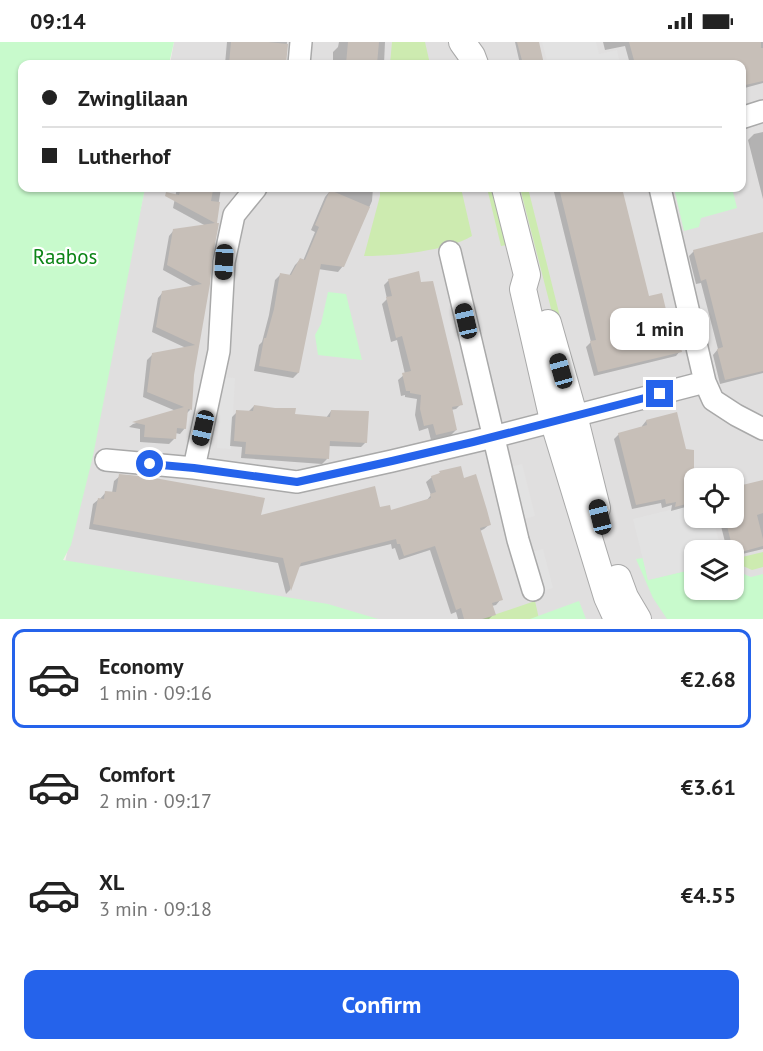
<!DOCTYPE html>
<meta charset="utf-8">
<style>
:root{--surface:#fff;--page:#f2f2f2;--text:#222;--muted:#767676;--line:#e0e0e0;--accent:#2563eb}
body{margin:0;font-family:"PT Sans",sans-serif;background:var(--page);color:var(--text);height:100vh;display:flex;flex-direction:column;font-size:22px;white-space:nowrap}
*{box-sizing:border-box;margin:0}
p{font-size:20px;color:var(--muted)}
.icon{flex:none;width:33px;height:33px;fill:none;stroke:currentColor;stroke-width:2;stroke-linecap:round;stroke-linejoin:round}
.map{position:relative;height:577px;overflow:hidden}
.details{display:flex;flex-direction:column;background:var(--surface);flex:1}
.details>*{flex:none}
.guide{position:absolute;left:18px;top:18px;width:728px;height:132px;border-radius:12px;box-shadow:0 2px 4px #0004;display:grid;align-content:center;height:132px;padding:0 24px;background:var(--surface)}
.buttons{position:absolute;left:684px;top:426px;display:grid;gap:12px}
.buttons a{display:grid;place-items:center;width:60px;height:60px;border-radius:12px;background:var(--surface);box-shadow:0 2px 4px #0004;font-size:30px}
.end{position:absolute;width:27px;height:27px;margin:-14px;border:8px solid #2563eb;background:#fff;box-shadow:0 0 0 3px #fff}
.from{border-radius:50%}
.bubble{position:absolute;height:42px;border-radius:12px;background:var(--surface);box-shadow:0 2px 4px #0004;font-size:20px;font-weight:600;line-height:42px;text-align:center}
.car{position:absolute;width:18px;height:36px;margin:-18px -9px;border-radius:8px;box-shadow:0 0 4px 2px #0007;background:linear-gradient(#222 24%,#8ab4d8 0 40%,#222 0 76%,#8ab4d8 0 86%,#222 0)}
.guide b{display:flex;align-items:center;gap:21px;height:57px;font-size:22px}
.guide b+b{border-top:2px solid var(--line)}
.guide i{width:15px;height:15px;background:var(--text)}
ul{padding:10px 0 0;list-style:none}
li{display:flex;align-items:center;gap:18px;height:99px;margin:0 12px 9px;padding:0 12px;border:3px solid transparent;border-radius:12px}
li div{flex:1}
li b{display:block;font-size:22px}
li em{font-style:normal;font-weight:600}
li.current{border-color:var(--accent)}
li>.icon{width:54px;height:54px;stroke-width:1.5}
.primary-button{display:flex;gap:12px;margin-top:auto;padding:12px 24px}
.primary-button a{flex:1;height:69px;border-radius:12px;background:var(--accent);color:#fff;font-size:24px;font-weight:600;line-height:69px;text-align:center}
.status{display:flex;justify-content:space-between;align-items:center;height:42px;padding:0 30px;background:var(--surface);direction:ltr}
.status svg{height:16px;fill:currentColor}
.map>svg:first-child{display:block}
.residential{fill:#e0dfdf;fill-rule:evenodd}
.grass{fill:#cdebb0}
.park{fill:#c8facc}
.parking{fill:#e2e2e2}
.shadow{fill:#0003}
.building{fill:#c7bfb8}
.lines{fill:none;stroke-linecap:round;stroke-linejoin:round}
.minor-casing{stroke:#a9a9a9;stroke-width:24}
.tertiary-casing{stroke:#a9a9a9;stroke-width:28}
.minor{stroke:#fff;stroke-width:21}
.tertiary{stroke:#fff;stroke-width:26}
.route{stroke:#2563eb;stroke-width:8}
.labels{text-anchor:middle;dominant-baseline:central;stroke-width:4.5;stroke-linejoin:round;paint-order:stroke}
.park-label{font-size:21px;fill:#0c8416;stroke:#fff}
</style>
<div class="status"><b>09:14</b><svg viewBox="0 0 49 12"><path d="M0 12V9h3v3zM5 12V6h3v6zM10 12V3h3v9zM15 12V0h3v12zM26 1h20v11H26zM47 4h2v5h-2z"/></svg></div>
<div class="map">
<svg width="763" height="577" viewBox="0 0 763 577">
<rect width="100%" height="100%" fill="#f2efe9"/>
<!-- residential -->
<path class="residential" d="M174,0H763V577H190L61,539L145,146H741V22H170ZM694,436H734V476H694ZM694,508H734V548H694Z"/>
<!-- grass -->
<path class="grass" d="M392,0H425L430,22H390Z
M380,146H461L472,194C447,209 394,214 364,214L380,154Z
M487,146H493L507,203L501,204Z
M520,146H528L570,315L564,317Z
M763,510V525L752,528L734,520V517Z
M535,559L539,577H482Z"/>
<!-- park -->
<path class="park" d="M0,0H174L169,22H22V146H145L93,414L71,503L63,518L328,562L378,577H0Z
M674,146H732L737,166L701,176L699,185L684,189Z
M328,250L346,252L362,318L318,313L315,293L321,282Z
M643,516L648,538L694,527V548H734V528L751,535L763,532V577H667L653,556L636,517Z
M579,559L586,577H530Z"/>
<!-- parking -->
<path class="parking" d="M542,0H596L599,12L617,8L620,22H548Z
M222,335L235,336L231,407L217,406Z
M522,422L535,474L523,477L510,425Z
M694,462V476H713L721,508H694V527L648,538L633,477Z
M543,507L553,546L541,549L531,510Z"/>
<!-- shadow -->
<path class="shadow" d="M227,0H287L285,22H225Z
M339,0H385L384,22H333V10L338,5Z
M515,0H537L543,22H520Z
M603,0H763V41L741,47V22H630L625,4L605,8Z
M763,90V157L748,98L754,92Z
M177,146H221L192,332L190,368L186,372L185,386L180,392L175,391V396L169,402L140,400V387L129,385L133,382L176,369L143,355L147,318L153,312L186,306L152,290L158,256L163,250L194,245L163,228L169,194L174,188L206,184L173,166Z
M334,146H373L372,159L343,224L338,230L318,227L298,331L293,336L254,329L259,303L262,300L269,273L275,238L280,233L289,234L295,223L300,218L303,219L315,190L311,188L325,155L330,149L334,151Z
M553,146H621L648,256L668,281L680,309L676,314L594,334L586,305L591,300Z
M763,192V331L720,342L713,313L718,307L701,241L696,242L689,214L694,209Z
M389,238L461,362L456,367L451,368L456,388L451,393L431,398L428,386L419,389L415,373L417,357L405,355V353L401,354L398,338L405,332L397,298L391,300L382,262L387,257L384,243Z
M254,364L294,374L326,376L331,369L366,400L361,405L328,404L327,417L322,422L241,416L242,405L230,404L232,375L237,370L249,369Z
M676,372L694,447V462L693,463L671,469L672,463L662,466L661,461L632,467L614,397L619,392L642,386V384L646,379Z
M440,431L464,438L490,482L484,487L480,489L501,557L496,563L492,564L494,572L489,577H458L456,570L451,572L430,508L399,518L395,506L392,507L391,502L298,525L290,548L286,552L278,521L89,487L93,462L99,457H100L106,450L112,451L114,439L120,434L260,475L379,467L390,470L426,459L431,453L426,440L432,435L437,433Z
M763,440V507L734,514V508H727L721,484L715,486L713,476H734V447Z"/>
<!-- building -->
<path class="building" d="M231,0H268L288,2L286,22H229Z
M348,0H379L377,22H346Z
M517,0H539L544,22H523Z
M629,0H761V6H763V39L741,44V22H635Z
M181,146H199L213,148L211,159L220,160L217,181H219L212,218L210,242L194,333L192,368L188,367L186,387L177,386L176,397L144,395L145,383L132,380L184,365L147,350L152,311L195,303L156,285L162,249L202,242L167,223L173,187L215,181L165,154L166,150L179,153Z
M559,146H622L649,254L662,251L669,280L674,278L682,310L598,330L590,299L596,298Z
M330,148L370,165L344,225L321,222L299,331L259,324L264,296H266L274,267L280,231L291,233L300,216L305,218L319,185L315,183Z
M763,190V329L725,338L717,307L723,305L706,237L701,239L693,208Z
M419,229L421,240L433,239L463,363L452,365L457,388L436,393L433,382L424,384L420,367L421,353L410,351V349H406L402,331L411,329L402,294L396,296L386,255L392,254L388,237Z
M254,363L275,366H296L295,372L330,375L331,368L369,369L367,401L330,399L329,417L245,412L246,400L234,399L236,368L253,369Z
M677,370L686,407L694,408V460L675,465L676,460L666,462L665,457L636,463L618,391L647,383L646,378Z
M461,424L464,436L476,432L487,468L491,483L480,486L503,558L492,561L496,573L482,577H464L461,566L456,568L435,504L404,514L400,502H397L396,497L301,521L291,549L283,516L93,482L98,456L104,457L105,449L116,450L119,432L149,435L265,456L261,473L375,444L380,465L390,463L391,468L431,456L430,452L436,450L431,434L440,431L439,429Z
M763,438V471L757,473L763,497V504L734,512L725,476H734V445Z"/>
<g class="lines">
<defs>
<path id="minor" d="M299,22L301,0
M741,76L763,69
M660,146L705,340L713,358L736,373L763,387
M450,210L518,498L533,548
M106,418L194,426L297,440L392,419L493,395L705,340
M194,426L219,309L224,220L234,173L256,146"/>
<path id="tertiary" d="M462,0L472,14L475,22
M505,146L527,233L523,247L553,378L607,555L617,577
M548,281L574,373L597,466
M618,536L625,555L638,577"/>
</defs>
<!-- minor casing -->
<use href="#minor" class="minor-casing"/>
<!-- tertiary casing -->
<use href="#tertiary" class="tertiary-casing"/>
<!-- minor -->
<use href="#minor" class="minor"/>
<!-- tertiary -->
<use href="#tertiary" class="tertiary"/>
</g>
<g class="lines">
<!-- route -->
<path class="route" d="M150,422L194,426L297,440L392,419L473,400L660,352"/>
</g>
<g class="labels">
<!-- park labels -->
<g class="park-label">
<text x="65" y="214">Raabos</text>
</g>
</g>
</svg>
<div class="buttons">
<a><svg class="icon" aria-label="locate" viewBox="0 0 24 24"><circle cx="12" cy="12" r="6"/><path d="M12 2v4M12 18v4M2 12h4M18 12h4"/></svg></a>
<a><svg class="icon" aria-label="layers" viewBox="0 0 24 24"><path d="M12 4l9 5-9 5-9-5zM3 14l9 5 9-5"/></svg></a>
</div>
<i class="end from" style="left:150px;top:422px"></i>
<i class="end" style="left:660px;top:352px"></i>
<div class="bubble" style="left:610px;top:266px;width:99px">1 min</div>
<i class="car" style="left:224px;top:220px;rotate:183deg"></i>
<i class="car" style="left:466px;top:279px;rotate:347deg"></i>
<i class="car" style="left:561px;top:329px;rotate:344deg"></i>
<i class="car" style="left:203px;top:386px;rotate:193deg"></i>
<i class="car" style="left:600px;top:475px;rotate:346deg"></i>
<div class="guide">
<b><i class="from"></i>Zwinglilaan</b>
<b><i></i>Lutherhof</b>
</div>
</div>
<section class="details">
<ul>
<li class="current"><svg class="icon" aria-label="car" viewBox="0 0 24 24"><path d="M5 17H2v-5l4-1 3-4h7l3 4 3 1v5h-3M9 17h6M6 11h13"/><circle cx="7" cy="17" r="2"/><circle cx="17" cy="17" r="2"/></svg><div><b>Economy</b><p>1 min · 09:16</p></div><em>€2.68</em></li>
<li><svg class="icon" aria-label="car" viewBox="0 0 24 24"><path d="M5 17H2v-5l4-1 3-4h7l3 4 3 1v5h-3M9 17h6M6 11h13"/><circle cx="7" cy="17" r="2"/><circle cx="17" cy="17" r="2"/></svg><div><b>Comfort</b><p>2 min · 09:17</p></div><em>€3.61</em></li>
<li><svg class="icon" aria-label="car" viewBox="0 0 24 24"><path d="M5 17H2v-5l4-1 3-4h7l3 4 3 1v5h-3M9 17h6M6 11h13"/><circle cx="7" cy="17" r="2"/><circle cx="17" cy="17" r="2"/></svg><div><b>XL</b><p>3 min · 09:18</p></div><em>€4.55</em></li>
</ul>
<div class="primary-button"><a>Confirm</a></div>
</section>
